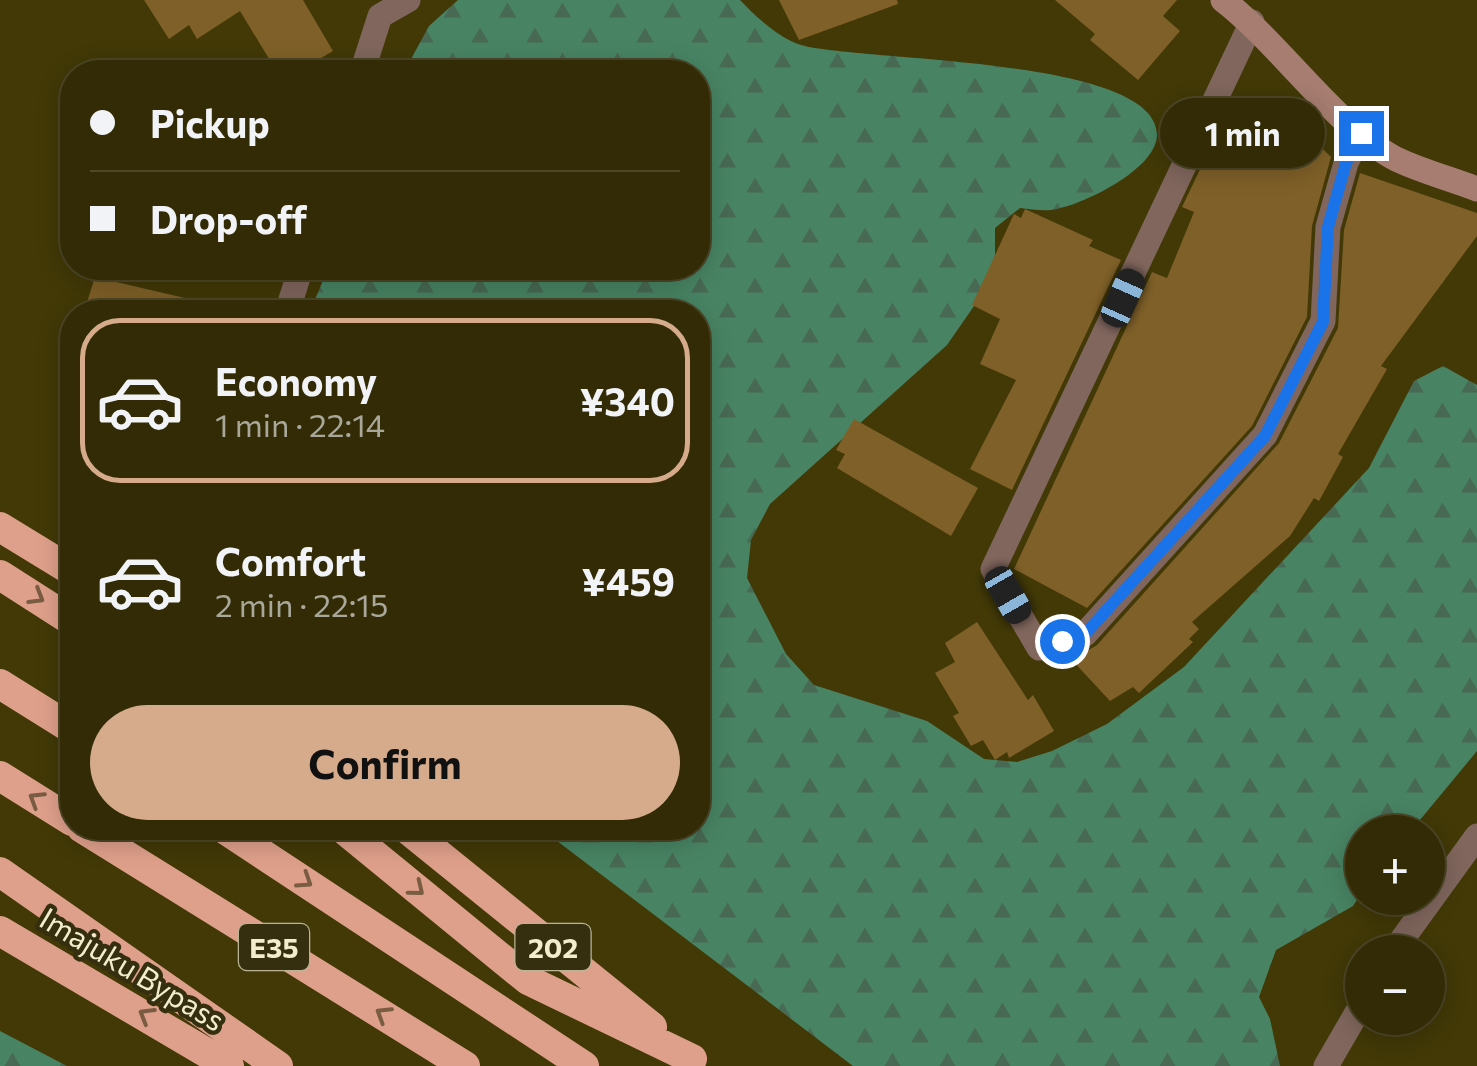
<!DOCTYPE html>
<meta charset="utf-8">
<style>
:root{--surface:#322b05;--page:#3d3713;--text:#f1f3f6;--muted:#a8a79a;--line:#4d4727;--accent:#d6ab8b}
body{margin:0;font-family:Commissioner,sans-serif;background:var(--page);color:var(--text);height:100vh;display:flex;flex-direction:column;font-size:38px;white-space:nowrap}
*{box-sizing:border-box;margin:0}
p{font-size:32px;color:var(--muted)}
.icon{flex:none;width:55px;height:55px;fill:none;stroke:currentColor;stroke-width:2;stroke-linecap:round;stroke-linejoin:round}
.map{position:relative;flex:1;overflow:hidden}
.side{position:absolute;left:60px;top:300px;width:650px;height:540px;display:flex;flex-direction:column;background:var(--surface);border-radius:40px;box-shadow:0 5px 25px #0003,0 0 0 2px var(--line)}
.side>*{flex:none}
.top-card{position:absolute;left:60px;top:60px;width:650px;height:220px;border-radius:40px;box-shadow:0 5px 25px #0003,0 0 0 2px var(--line);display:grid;align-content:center;height:220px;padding:0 30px;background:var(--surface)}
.controls{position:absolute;left:1345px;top:815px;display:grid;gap:20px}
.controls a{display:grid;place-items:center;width:100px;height:100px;border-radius:50%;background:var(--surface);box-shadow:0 5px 25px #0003,0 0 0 2px var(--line);font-size:50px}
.end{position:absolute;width:45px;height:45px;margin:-22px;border:12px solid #1a73e8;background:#fff;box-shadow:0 0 0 5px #fff}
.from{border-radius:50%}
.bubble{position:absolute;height:70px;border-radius:35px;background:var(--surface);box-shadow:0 5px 25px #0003,0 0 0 2px var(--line);font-size:32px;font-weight:700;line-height:70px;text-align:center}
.car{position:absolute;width:30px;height:60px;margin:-30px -15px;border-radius:12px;box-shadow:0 0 8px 2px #0007;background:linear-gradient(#222 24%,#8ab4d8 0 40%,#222 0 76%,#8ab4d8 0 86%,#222 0)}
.top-card b{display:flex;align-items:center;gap:35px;height:95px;font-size:38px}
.top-card b+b{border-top:2px solid var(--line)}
.top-card i{width:25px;height:25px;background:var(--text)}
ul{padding:18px 0 0;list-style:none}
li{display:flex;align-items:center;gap:30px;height:165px;margin:0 20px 15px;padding:0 10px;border:5px solid transparent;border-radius:40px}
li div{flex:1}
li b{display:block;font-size:38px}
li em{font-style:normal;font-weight:700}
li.selected{border-color:var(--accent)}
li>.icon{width:90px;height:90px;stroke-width:1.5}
.cta{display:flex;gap:20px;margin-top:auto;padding:20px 30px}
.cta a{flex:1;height:115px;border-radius:60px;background:var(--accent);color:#111;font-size:40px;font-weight:700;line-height:115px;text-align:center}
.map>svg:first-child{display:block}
.forest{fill:url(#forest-firs)}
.building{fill:#7f6028}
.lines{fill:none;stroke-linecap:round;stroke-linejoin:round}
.street{stroke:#80665d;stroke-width:25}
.secondary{stroke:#a67d70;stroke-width:25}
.highway{stroke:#dfa08b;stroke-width:30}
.oneway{stroke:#795c41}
.route{stroke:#1a73e8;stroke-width:12}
.labels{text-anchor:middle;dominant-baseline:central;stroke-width:9;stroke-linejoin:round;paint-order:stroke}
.shield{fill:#352f0f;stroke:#bab495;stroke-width:2.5}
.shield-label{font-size:28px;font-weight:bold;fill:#f3edce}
.street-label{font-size:30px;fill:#f3edce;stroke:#352f0f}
</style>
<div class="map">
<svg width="1477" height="1066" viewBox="0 0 1477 1066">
<defs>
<pattern id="forest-firs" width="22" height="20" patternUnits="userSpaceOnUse" patternTransform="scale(2.5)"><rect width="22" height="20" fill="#488464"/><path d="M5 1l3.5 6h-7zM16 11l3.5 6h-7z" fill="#486953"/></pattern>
</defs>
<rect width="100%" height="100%" fill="#423907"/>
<!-- forest -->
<path class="forest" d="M458,0H740C756,17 779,38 801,45C861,62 1154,56 1157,134C1158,169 1081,206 1051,210C1041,211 1030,209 1020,208L995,228V255L983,293L947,345L770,504L751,540L747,578L786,654L814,685L927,721L984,759L1017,762L1052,751L1107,724L1184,667L1369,468L1414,381L1443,366L1477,385V751L1410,832H1362V892L1353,906L1276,950L1259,997L1270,1019L1280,1066H853L540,828H698V312H310L328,268H698V72H404L429,26Z
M0,1031L67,1066H0Z"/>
<!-- building -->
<path class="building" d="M144,0H303L333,51L297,72H277L240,11L197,39L189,25L169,39Z
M779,0H897L898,4L799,40Z
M1055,0H1177L1163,16L1180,31L1138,80L1090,40L1095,34Z
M1227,113L1273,133L1289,116L1331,157L1312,226L1307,317L1252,426L1087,608L1014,569L1152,272L1167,278L1194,212L1182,207Z
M1360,173L1477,213V236L1381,366L1387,369L1338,454L1343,457L1319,501L1314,498L1290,536L1192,622L1199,629L1189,639L1193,642L1139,693L1133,687L1110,701L1072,660L1097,645L1279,443L1338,328L1344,230Z
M1025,209L1093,240L1089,246L1121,260L1012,490L970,469L1016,380L980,364L1000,319L972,305L1014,214L1021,218Z
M95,277L189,299L187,312H84Z
M854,419L978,488L951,536L837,468L845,454L836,450Z
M977,622L1028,700L1033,695L1054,731L1009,758L1007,752L995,760L983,740L971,746L953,716L959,713L935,673L955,662L945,643Z"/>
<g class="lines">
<!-- street -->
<path class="street" d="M1252,22L993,569L1039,648L1085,634L1265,435L1323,321L1328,227L1346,163L1361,133
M362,72L380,16L408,0
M287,312L301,268
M1393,952L1477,836
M1326,1066L1362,1004"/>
<!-- secondary -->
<path class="secondary" d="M1223,0C1279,43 1338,129 1396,159C1421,171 1451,179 1477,189"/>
<!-- highway -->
<path class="highway" d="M0,527L72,571
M0,575L72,621
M0,684L72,729
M0,776L72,821
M82,828L465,1066
M223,828L584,1066
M342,828L528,980L692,1059
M406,828L652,1027
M0,872L278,1066
M0,931L229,1066"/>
</g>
<!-- one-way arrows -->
<defs><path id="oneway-chevron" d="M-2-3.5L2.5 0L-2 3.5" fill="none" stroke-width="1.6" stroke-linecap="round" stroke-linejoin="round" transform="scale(2.5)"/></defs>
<g class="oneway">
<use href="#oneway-chevron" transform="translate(37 597) rotate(31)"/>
<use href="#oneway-chevron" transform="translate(36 799) rotate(-148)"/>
<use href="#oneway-chevron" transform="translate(305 881) rotate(33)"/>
<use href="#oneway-chevron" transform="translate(417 889) rotate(39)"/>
<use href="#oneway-chevron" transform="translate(383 1014) rotate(-148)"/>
<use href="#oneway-chevron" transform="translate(146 1015) rotate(-149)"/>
</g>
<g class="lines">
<!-- route -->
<path class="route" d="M1062,641L1085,634L1265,436L1323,322L1328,227L1346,163L1361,133"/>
</g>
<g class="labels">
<!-- shield labels -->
<g class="shield">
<rect x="239" y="924" width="70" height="46" rx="8"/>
<rect x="515.5" y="924" width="75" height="46" rx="8"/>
</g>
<g class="shield-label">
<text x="274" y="947">E35</text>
<text x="553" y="947">202</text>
</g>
<!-- street labels -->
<g class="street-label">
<text transform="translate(133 968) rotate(31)">Imajuku Bypass</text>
</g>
</g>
</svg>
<div class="controls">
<a>+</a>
<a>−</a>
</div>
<i class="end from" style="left:1062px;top:641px"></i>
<i class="end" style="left:1361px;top:133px"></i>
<div class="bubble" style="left:1160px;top:98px;width:165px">1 min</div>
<i class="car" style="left:1123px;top:298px;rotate:24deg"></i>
<i class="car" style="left:1008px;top:595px;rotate:150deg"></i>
<div class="top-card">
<b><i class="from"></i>Pickup</b>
<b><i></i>Drop-off</b>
</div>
<section class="side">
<ul>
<li class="selected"><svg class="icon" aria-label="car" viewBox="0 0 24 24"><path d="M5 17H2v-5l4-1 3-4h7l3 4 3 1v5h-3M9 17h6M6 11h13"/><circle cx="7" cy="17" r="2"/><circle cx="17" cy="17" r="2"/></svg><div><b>Economy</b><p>1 min · 22:14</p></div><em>¥340</em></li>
<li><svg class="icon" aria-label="car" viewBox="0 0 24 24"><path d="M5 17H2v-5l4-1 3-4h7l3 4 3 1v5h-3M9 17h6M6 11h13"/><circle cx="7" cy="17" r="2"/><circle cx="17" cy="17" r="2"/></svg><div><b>Comfort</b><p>2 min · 22:15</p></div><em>¥459</em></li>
</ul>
<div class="cta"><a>Confirm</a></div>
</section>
</div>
